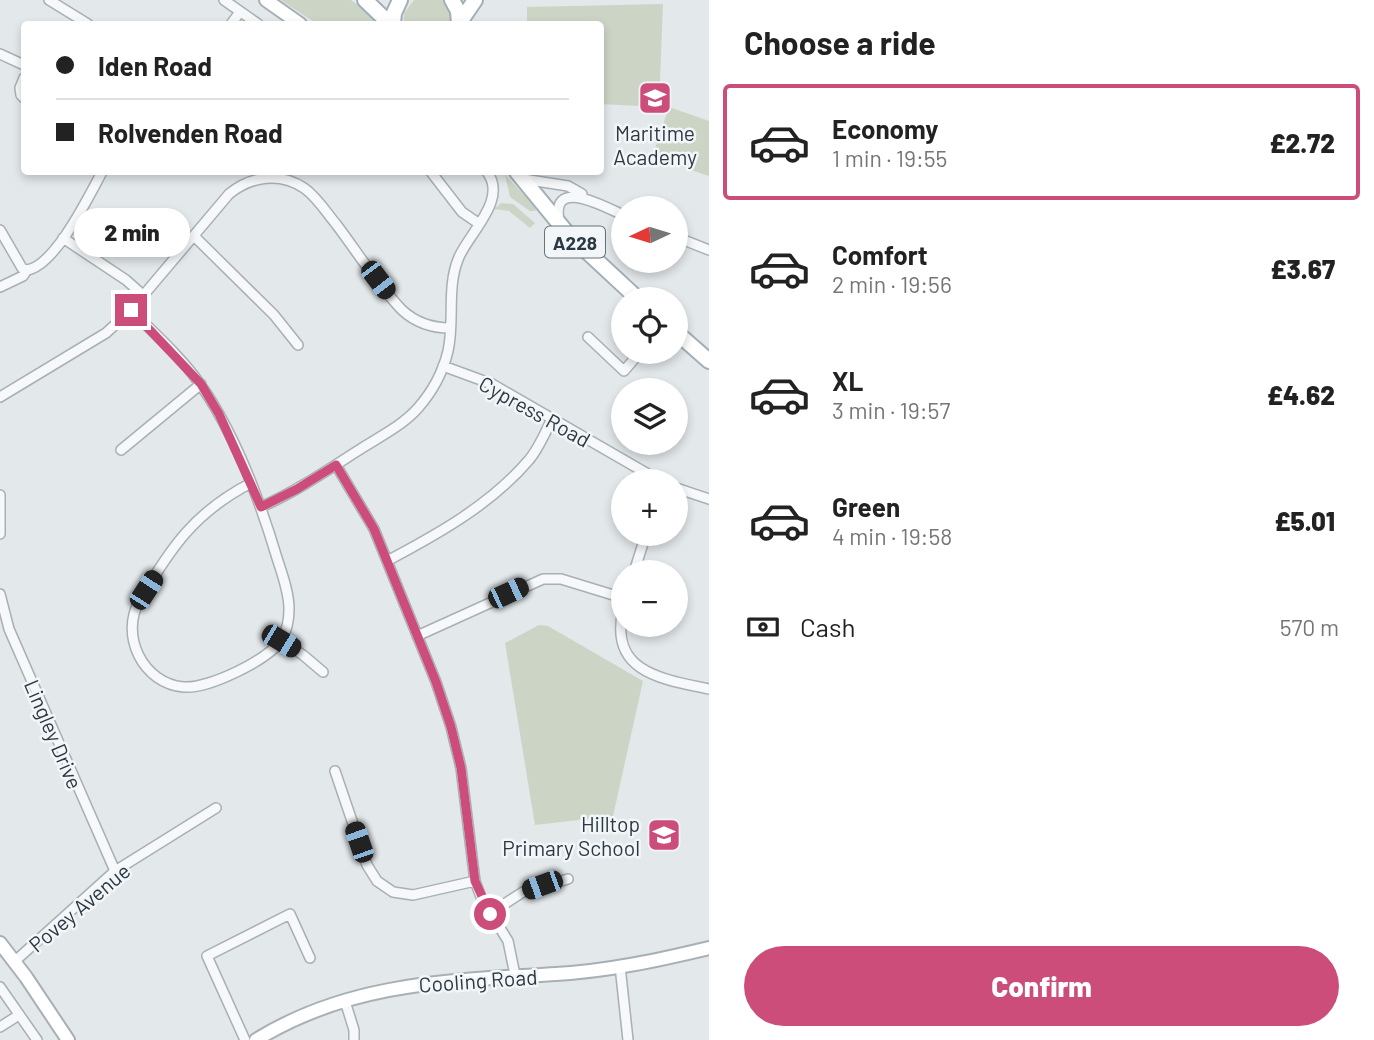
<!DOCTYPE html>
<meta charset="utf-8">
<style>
:root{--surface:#fff;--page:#f6f6f6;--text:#222;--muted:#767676;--line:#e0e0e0;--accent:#cc4d7a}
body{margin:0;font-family:Barlow,sans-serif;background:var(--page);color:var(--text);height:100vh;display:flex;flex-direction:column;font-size:26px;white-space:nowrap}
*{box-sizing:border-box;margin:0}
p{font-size:23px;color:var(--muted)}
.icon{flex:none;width:38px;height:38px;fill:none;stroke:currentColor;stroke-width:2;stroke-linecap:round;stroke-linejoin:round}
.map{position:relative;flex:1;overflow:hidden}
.sheet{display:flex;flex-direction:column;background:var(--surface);width:665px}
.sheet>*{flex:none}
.hud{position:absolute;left:21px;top:21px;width:583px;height:154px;border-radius:7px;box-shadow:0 4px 10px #0003;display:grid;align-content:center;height:154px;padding:0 35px;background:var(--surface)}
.needle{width:46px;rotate:266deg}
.tools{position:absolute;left:611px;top:196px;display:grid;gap:14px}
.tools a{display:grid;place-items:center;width:77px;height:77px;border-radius:50%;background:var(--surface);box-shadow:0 4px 10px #0003;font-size:35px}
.end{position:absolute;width:32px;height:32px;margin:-16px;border:9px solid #cc4d7a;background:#fff;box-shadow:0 0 0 4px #fff}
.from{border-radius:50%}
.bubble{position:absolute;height:49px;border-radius:24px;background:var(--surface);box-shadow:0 4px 10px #0003;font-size:23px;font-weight:800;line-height:49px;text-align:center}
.car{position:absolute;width:21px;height:42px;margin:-21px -10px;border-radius:9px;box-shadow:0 0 5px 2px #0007;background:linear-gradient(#222 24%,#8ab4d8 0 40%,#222 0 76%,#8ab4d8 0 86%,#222 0)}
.hud b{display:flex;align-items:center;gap:24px;height:66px;font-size:26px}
.hud b+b{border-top:2px solid var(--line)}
.hud i{width:18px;height:18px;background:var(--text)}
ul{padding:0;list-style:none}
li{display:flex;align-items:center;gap:21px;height:116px;margin:0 14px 10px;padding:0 21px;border:4px solid transparent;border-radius:7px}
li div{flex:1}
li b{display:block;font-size:26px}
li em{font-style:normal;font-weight:800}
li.selected{border-color:var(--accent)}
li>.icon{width:63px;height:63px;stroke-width:1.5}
h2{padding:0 35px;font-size:32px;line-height:84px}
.pay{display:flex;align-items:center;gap:18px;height:77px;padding:0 35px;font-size:26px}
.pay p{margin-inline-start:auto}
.cta{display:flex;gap:14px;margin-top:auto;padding:14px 35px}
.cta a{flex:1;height:80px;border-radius:42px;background:var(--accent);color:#fff;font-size:28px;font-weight:800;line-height:80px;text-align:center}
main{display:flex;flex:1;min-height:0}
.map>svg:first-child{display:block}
.green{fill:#ccd5c5}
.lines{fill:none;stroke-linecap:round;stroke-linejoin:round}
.street-casing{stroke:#a8b0b5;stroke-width:12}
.secondary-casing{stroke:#a8b0b5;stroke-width:16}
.primary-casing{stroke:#a3afb7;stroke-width:18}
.street{stroke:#f6f8f9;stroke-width:9}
.secondary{stroke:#fff;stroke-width:12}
.primary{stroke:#fff;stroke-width:14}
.route{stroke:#cc4d7a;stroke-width:9}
.labels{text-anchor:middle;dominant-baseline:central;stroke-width:5;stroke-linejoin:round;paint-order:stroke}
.shield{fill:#f3f6f8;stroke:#677279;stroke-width:2}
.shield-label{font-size:19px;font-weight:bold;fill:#2b3943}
.poi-label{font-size:21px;fill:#2b3943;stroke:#f3f6f8}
.street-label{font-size:21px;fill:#2b3943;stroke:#f3f6f8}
</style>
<main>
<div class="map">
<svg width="709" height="1040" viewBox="0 0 709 1040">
<rect width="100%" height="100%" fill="#e3e8eb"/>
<!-- green -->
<path class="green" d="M281,0H351L373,16L380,24H317Z
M414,0H443L451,8L454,24H404V13Z
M663,4L659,107L600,104V24H527V7Z
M669,107L709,121V176L652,157Z
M505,175L534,205L536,211H530L510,197Z
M501,203L513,204L535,223L530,228L509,211L494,209Z
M539,625L548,626L643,681L613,816L535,825L505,643Z"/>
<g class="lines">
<defs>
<path id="street" d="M49,0L88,24
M224,0L258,24
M231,24L240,12
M0,54L24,65
M24,78L20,88L21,95L24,98
M431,172L462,212L478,223
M523,179L568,186L582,194
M559,220C551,176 607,208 623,215
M0,230L22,268L27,270
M194,236L274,315L298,345
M676,237L709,250
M63,238L126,280L144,296
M0,287L23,276L27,270C55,266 89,196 102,172
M131,310C155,334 181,357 200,384C234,432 260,501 277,558C282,574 289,592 289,609C289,619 287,630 282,639C269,660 208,689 184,687C143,684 119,635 140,600C171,547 195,512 251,483
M588,337L624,371L640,352
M443,366L492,384L660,481
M0,397L106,333L131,310L229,194C251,176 280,172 304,188C317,197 326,212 336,224C358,253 377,284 402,310C416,323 431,328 450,328
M121,450L201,384
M336,465L374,529L436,682L451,727L461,768L475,881L481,897L508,941L515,975
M676,488L709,499
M0,495V534
M261,507C297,491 329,469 362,448C381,436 403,425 418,408C432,392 443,372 448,351C455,320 446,287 459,257C470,232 508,199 487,172
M387,561C438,534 490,505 528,461C538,450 545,433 552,419
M634,572L646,534
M0,594L9,629L115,871
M623,610C609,672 661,679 709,689
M417,636L543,579H561L623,598
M281,641L303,655L323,672
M335,771L367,865L377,881L393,892L413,895L475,881
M490,913L523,892L568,879
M14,962L115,871L216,808
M620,966L628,1040
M0,987L37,1040
M345,1001L354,1030V1040
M0,1027L19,1015
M245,1040L207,956L290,914L310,958"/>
<path id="secondary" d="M266,0L300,24
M0,943L26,977L68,1040
M256,1040C350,982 449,981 556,974C608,971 659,960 709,948"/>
<path id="primary" d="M365,0L390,24
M452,0L458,11L459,24
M460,22L475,0
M393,24L394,13L400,0
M517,172L567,233L638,299
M676,332L709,361"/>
</defs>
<!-- street casing -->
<use href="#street" class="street-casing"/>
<!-- secondary casing -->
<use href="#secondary" class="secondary-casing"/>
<!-- primary casing -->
<use href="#primary" class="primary-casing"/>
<!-- street -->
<use href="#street" class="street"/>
<!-- secondary -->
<use href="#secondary" class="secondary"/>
<!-- primary -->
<use href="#primary" class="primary"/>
</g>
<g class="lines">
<!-- route -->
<path class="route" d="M131,310L201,384L219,414L261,507L297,489L336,465L374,529L436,682L451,727L461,768L475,881L490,914"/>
</g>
<!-- icons -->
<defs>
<symbol id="school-square" viewBox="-11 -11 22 22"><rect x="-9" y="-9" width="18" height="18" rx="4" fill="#cc4d7a" stroke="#f3f6f8"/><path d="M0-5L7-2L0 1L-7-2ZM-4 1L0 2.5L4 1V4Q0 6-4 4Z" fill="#fff"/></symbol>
</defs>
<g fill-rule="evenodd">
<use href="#school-square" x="636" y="79" width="38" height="38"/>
<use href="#school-square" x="645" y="816" width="38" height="38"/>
</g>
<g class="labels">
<!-- shield labels -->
<rect class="shield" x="545" y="226.5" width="60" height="31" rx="5"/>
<g class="shield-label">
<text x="575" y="242">A228</text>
</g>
<!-- poi labels -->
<g class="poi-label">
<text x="655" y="132">Maritime<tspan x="655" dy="24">Academy</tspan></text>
<text x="640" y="823" text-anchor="end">Hilltop<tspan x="640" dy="24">Primary School</tspan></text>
</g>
<!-- street labels -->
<g class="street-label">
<text transform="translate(535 411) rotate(29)">Cypress Road</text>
<text transform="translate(54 734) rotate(67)">Lingley Drive</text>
<text transform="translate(79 907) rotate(-40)">Povey Avenue</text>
<text transform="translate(478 980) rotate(-4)">Cooling Road</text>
</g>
</g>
</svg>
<div class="tools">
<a><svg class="needle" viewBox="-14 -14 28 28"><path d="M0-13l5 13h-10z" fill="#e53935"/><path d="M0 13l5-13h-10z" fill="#767676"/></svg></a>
<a><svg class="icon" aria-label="locate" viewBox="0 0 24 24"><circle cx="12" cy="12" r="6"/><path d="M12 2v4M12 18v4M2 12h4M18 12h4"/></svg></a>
<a><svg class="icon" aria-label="layers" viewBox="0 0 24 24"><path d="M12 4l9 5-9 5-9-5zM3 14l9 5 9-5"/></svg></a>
<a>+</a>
<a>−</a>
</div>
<i class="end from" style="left:490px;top:914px"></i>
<i class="end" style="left:131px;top:310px"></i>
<div class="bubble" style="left:74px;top:208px;width:116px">2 min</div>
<i class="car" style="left:378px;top:280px;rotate:143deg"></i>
<i class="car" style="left:146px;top:590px;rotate:33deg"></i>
<i class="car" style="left:508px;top:593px;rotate:65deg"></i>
<i class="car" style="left:281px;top:641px;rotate:121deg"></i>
<i class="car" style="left:359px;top:842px;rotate:341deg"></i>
<i class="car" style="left:542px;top:885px;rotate:250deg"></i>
<div class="hud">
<b><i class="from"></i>Iden Road</b>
<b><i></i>Rolvenden Road</b>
</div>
</div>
<section class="sheet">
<h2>Choose a ride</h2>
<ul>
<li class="selected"><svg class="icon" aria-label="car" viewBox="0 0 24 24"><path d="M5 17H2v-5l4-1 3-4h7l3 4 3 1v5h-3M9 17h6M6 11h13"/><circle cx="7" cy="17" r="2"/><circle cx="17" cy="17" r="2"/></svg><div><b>Economy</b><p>1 min · 19:55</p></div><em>£2.72</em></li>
<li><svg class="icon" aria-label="car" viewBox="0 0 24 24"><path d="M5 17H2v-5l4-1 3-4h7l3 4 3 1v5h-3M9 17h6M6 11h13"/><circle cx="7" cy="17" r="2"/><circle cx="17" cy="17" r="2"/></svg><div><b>Comfort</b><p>2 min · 19:56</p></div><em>£3.67</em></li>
<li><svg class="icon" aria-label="car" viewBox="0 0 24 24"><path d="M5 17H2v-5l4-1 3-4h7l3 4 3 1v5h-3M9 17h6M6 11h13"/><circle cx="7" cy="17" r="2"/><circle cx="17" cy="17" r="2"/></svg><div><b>XL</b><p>3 min · 19:57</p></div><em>£4.62</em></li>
<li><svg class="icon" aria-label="car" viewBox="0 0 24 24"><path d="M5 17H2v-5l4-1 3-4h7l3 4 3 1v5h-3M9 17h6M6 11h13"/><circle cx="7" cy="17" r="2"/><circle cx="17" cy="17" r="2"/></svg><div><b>Green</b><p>4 min · 19:58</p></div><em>£5.01</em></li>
</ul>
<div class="pay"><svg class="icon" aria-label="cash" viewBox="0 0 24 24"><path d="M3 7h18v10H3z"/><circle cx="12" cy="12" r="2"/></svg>Cash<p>570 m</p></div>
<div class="cta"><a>Confirm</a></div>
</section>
</main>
